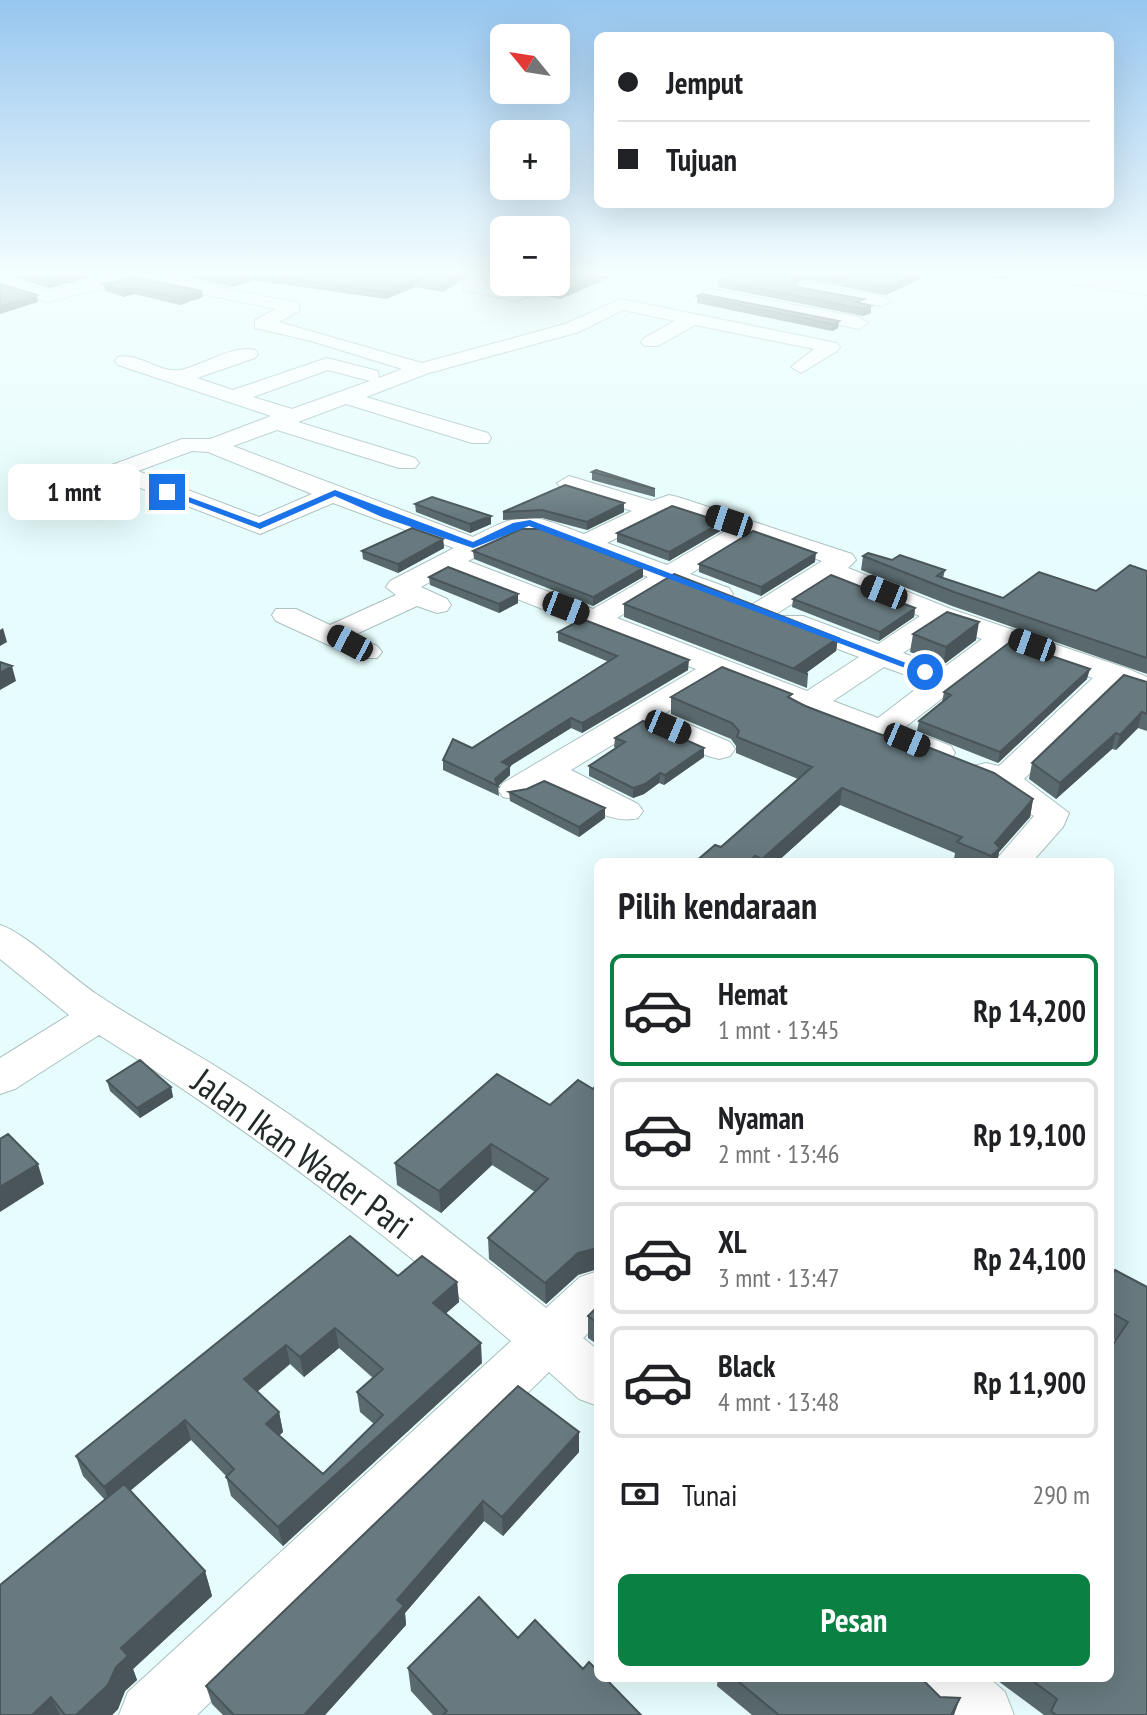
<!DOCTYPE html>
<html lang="id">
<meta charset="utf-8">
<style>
:root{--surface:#fff;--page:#f2f2f2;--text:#202124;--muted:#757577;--line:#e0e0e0;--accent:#0b8043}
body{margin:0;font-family:"PT Sans Narrow",sans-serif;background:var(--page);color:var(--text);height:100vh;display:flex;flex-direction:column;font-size:30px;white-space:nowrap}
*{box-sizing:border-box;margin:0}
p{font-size:26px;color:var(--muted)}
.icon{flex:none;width:44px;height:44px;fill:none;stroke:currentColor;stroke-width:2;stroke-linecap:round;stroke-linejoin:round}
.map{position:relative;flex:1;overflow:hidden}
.drawer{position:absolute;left:594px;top:858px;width:520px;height:824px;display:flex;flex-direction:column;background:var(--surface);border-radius:12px;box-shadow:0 8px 32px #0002}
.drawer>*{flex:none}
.hud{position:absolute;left:594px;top:32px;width:520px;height:176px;border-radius:12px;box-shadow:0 8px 32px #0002;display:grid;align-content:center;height:176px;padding:0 24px;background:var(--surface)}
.needle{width:52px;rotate:300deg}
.controls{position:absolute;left:490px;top:24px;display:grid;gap:16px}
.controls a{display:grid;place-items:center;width:80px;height:80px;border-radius:12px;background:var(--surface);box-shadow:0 8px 32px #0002;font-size:40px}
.end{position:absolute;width:36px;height:36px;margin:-18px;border:10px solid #1a73e8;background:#fff;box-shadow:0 0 0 4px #fff}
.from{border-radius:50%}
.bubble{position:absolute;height:56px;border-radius:12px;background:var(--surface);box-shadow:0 8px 32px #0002;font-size:26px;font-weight:600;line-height:56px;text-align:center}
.car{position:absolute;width:24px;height:48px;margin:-24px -12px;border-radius:10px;box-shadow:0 0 6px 2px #0007;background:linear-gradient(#222 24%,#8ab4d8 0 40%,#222 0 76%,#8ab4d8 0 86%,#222 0)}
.hud b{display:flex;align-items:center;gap:28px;height:76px;font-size:30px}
.hud b+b{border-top:2px solid var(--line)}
.hud i{width:20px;height:20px;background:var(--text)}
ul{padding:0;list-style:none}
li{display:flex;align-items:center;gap:24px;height:112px;margin:0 16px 12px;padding:0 8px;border:4px solid var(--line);border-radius:12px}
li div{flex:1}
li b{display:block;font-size:30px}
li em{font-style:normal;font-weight:600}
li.active{border-color:var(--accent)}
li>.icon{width:72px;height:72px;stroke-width:1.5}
h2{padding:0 24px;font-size:36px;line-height:96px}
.pay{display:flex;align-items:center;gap:20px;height:88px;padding:0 24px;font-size:30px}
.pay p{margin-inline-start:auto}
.action{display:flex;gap:16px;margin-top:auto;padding:16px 24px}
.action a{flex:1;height:92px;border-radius:12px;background:var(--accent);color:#fff;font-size:32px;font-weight:600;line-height:92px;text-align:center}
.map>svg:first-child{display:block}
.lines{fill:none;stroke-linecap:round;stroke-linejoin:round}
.minor-casing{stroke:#abc0c0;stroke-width:2}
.minor{fill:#fff;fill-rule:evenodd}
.wall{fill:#59696d;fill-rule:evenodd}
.shaded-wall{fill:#495559}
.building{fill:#687a7f;stroke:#495559;stroke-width:2;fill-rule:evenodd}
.route{fill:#1a73e8}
.labels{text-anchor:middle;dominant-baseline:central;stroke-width:6;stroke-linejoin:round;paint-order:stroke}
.near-street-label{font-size:36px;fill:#212929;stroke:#fff}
</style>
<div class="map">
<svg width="1147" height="1715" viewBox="0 0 1147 1715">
<rect width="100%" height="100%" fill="#e7fdfd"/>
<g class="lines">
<defs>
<path id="minor" d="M110,276H165L299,303V311L279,322L422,363L565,324L621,299L837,343L840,347L837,351L801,373L791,367L814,349L695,325L658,346H644L641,342L644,338L675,321L623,310L579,332L429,373L366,397L488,433L491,438L488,443H472L346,404L298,422L415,458L419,463L415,468H399L277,430L233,446L473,537C526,509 530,514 584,534L632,511L561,488L557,483L569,476L652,501L669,495L678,497L852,554L856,560L848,568L951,609L1126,668L1147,677V696L1119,687L1024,779L1069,813L1063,827L1032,862H994L1034,816C1021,807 976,783 969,773L974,766L986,763L999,766L1093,678L1007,648L904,728L951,746L955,753L951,760L939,763L927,760L721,679L664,714L730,742L735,749L730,756L719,759L708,756L642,727L571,770L638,804L643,811L638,818C609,826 573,798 547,785C532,794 521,802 503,797L498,790L503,783L696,669L448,572L421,587L447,599L451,605L447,611L437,613L417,606L354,635L377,646L382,652L377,658H357L276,621L272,615L276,609H296L330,625L396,595L386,587L390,581L454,548L333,503L260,534L117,479L79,493H63L59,488L63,483L182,439H210L271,416L118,365L115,361L118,357C139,352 160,374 180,370C203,366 232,344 255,350L258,354L255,358L197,378L233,390L327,358L378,371L379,378L402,369L311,341L255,328V320L276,309L135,280L48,302L0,288V277L49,291ZM328,370L370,381L292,409L253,397ZM192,451L208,452L312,494L259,517L138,471ZM671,511L729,529L667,565L607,543ZM528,531L648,577L593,609L468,561ZM752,536L822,561L753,604L749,610L753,616H773L830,580L920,616L878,644L803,616H783L779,622L783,628L859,657L807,691L617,618L671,585L709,600H729L733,594L729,588L690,574ZM944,626L982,639L943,668L903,653ZM884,667L925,682L878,718L833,701Z
M474,276H494L485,284L516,290L537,282H556V278L562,282L517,301L463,290V282Z
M1039,276H1085L1147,285V295L1047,281Z
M803,282L882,296L891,301L882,306L797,291L794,287Z
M710,289L859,317L868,323L859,329L704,298V290Z
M0,925C23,931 73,979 98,995C147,1028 203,1056 253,1090C355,1157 451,1232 546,1308L580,1277L598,1271V1324L583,1338L598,1350V1406L579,1399L549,1372L197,1715H119L128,1692L511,1341C380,1229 246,1126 99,1035L15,1089L0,1094V1058L69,1015L0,959Z
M912,1678H989L1005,1692L1014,1715H936L921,1700Z"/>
</defs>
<!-- minor casing -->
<use href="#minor" class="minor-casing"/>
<!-- minor -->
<use href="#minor" class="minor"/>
</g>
<!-- wall -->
<path class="wall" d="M8,276H97L49,288Z
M181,276H469L443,292L415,287L386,299L253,280L233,287Z
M491,276H504V282H529L516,287L492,282Z
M557,276H613L560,299L540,295V288L560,279Z
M729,276H926L886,295L804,279L795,284L797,287L864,304L871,313L863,316L718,287L719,281Z
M984,276H1014L1007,280Z
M104,284L202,291L203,297L180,305L134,294L124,297L105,291Z
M697,296L839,321L838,328L832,331L697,303Z
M592,472L655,489V497L592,480Z
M565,485L624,512L587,530L542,518L503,520V512Z
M415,504L491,524L470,533L416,512Z
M722,522V530L669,561L617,542V533Z
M443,539L444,548L398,573L363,559L362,551Z
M473,551L643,577L593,606L474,559Z
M863,556L945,570L943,578L1003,598L1096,591L1147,571V674L952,606L861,570Z
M815,562L761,596L699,572V564Z
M429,577L518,603L499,613L430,585Z
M793,599L915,608L914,617L879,641L792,607Z
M624,604L838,638L836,651L806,673L808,674L807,688L624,617Z
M558,632L688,670L582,733L571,728L510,766V775L498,786L499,796L443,770V760L472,748L609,662L558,641Z
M913,634L976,640L943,665L910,652Z
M1087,679L998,763L917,731L919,721L942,702L944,692Z
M1147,682V731L1138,728L1116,750L1112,749L1056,799L1029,779L1032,763Z
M671,697L791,699L1033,799L1030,817L999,852L997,862H960L954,859L955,853L840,805L777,862H695L721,847L798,779L736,753V746L731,739L671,714Z
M615,738L704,748V757L664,785L659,783L644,794L633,798L589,776V766L616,748L614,747Z
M509,792L605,808V818L579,837L510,801Z
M107,1081L171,1087L173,1097L140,1118L110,1091Z
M550,1105L578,1275L546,1304L489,1259L488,1238L535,1192L492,1165L441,1213L397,1185L395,1163Z
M398,1276L457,1282L459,1302L445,1314L482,1363L283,1546L231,1496L226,1476L191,1440L130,1490L205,1571L212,1596L133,1669L137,1680L125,1691L118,1709L112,1715H0L105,1500L83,1476L76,1456ZM339,1348L373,1378L357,1392L360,1412L374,1424L323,1474L279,1436L283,1432L279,1412L257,1392L290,1364L304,1377Z
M1110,1278L1147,1287V1715H1044L994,1678H1110L1116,1341L1110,1337Z
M598,1306V1345L588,1338V1316Z
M518,1386L579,1452L503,1536L484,1521L405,1613L406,1625L325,1715H223L212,1704L206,1686Z
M518,1638L583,1669L641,1715H433L411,1691L408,1668Z
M718,1678H923L924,1681L954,1715H752L717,1686Z"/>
<!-- shaded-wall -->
<path class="shaded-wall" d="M68,276H97L49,288L48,281Z
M244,276H252L253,280L233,287V280Z
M458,276H469L443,292L442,285Z
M597,276H613L560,299V292Z
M798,276H804V279L791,286L792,280Z
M913,276H926L886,295L887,288Z
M415,280V287L386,299L385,292Z
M516,282H529L516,287Z
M133,288L134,294L124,297L123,290Z
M202,291L203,297L180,305L179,298Z
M37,295L38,302L0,314V306Z
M871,306V313L863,316L864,309Z
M839,321L838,328L832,331V324Z
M624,503V512L587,530V522Z
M491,516V524L470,533V524Z
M722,522V530L669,561V552Z
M443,539L444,548L398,573V564Z
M816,553L815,562L761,596V587Z
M643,568V577L593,606V597Z
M518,594V603L499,613V604Z
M915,608L914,617L879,641L880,632Z
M979,622L976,640L943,665L946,647Z
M3,628L7,642L0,646V630Z
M838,638L836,651L806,673L794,669Z
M689,660L688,670L582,733V723Z
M12,666L16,681L0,690V673Z
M1090,669L1087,679L998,763L1000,752Z
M1142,712L1138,728L1116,750L1120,735Z
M571,718V728L510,766V775L498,786L495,779L502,762Z
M1116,733L1112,749L1056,799L1060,783Z
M704,748V757L664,785L665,775Z
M660,773L659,783L644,794L633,798V788Z
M842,788L840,805L777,862H761L762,859Z
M1033,799L1030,817L999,852L997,862H990L995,843Z
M605,808V818L579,837V827Z
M171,1087L173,1097L140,1118L137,1108Z
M491,1144L492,1165L441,1213L439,1191Z
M38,1164L44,1184L0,1212V1187Z
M598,1248V1269L578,1275L546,1304L545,1283L578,1253Z
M457,1282L459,1302L435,1323L433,1303Z
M335,1328L339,1348L304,1377L300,1357Z
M481,1343L482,1363L283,1546L278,1527Z
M286,1345L290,1364L248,1399L244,1379Z
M279,1412L283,1432L270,1443L266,1424Z
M185,1420L191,1440L111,1507L104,1487Z
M579,1432V1452L503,1536L502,1517Z
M483,1501L484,1521L405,1613L406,1625L325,1715H304L397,1600Z
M205,1571L212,1596L133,1669L137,1680L125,1691L118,1709L112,1715H76L121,1648Z
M51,1697L60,1715H32Z
M960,1698L954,1715H951Z"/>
<!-- building -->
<path class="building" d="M30,276H68L48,281Z
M213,276H244L233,280Z
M271,276H458L442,285L415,280L385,292Z
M564,276H597L560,292L540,288L553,282H556V280Z
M729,276H798L792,280L797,287L864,299L856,302L871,306L864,309L719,281Z
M824,276H913L887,288Z
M134,277L202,291L179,298L133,288L123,290L104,284Z
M0,284L37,295L0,306Z
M702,294L839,321L832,324L697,296Z
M596,470L655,489L592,472Z
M565,485L624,503L587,522L542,510L503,512Z
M432,497L491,516L470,524L415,504Z
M672,506L722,522L669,552L617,533Z
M412,528L443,539L398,564L362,551Z
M521,529H541L643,568L593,597L473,551Z
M753,531L816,553L761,587L699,564Z
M868,553L892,560L900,555L945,570L937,576L1003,598L1039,572L1096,591L1130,565L1147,571V658L954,592L863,556Z
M448,567L518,594L499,604L429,577Z
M674,574L838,638L794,668L808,674L624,604Z
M831,575L915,608L880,632L793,599Z
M947,612L979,622L946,647L913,634Z
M582,619L689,660L582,723L571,718L502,762L510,766L495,779L498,786L443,760L453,739L472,748L617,656L558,632Z
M1010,642L1090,669L1000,752L919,721L951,695L944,692Z
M0,662L12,666L0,673Z
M722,667L792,694L788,697L805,706L882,735H897L994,773L1033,799L995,843L1000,848L991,856L957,842L962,837L842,788L762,859L755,856L748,862H695L715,845L721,847L812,767L737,737L739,731L732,723L671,697Z
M1124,675L1147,682V714L1142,712L1120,735L1116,733L1060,783L1032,763Z
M643,721L704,748L665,775L660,773L645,784L633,788L589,766L625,742L615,738Z
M544,781L605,808L579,827L509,792L527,789Z
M140,1060L171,1087L137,1108L107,1081Z
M497,1074L550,1105L578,1080L593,1089L598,1084V1248L578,1253L545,1283L488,1238L548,1179L491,1144L439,1191L395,1163Z
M8,1134L38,1164L0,1187V1139Z
M350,1236L398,1276L422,1256L457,1282L433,1303L481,1343L278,1527L226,1477L234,1469L185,1420L104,1487L76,1456ZM335,1328L383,1369L357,1392L383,1415L323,1474L266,1424L279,1412L244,1379L286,1345L300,1357Z
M1115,1270L1147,1287V1715H1056L1051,1711L1057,1699L1029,1678H1110V1349L1128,1322L1110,1312V1278Z
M598,1306V1323L588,1316Z
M518,1386L579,1432L502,1517L483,1501L397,1600L404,1606L304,1715H234L206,1686Z
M124,1484L205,1571L121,1648L128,1656L116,1667L108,1685L76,1715H65L51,1697L32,1715H0V1585Z
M479,1597L518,1638L535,1620L583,1669L589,1662L598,1671V1678H605L641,1715H443L447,1711L408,1668Z
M734,1678H923L924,1681L940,1697L960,1698L951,1715H779Z"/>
<!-- sky -->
<linearGradient id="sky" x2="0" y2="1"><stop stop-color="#97c6ef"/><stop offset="0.53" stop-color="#f4fefe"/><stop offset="1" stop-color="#f4fefe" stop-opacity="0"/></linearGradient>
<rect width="1147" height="516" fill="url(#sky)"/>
<!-- route -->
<path class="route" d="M167,489L259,523L335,490L473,542L513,523L530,520L930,672L921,674L529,526L473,548L382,517L335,496L260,529L164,493Z"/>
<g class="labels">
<!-- near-street labels -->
<g class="near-street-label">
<text transform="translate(303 1153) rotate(36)">Jalan Ikan Wader Pari</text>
</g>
</g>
</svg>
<div class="controls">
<a><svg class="needle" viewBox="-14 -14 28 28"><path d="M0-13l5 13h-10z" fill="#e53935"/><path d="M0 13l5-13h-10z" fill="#757577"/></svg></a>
<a>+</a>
<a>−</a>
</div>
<i class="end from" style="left:925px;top:672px"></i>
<i class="end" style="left:167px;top:492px"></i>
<div class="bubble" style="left:8px;top:464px;width:132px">1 mnt</div>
<i class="car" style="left:729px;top:521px;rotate:288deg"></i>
<i class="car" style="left:884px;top:592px;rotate:292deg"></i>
<i class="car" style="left:566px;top:608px;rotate:111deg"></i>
<i class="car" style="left:350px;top:643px;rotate:298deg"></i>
<i class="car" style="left:1032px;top:645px;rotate:290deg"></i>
<i class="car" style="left:668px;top:727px;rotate:113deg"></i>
<i class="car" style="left:907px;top:740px;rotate:113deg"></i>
<div class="hud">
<b><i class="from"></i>Jemput</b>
<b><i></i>Tujuan</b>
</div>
<section class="drawer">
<h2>Pilih kendaraan</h2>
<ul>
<li class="active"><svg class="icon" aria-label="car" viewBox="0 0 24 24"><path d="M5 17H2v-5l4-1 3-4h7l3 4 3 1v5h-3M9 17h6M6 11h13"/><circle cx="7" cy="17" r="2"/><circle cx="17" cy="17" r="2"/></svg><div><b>Hemat</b><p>1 mnt · 13:45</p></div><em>Rp 14,200</em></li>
<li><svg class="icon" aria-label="car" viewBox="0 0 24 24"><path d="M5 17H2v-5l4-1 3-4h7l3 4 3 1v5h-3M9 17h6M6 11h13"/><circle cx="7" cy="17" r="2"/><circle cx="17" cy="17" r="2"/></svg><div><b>Nyaman</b><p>2 mnt · 13:46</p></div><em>Rp 19,100</em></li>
<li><svg class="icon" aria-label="car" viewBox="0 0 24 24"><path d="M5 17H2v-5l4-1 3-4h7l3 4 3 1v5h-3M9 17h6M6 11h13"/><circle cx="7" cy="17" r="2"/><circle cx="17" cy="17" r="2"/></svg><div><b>XL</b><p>3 mnt · 13:47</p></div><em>Rp 24,100</em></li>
<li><svg class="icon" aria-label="car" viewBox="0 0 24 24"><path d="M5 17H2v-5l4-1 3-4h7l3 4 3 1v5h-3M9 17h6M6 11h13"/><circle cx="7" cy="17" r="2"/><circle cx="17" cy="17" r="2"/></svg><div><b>Black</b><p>4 mnt · 13:48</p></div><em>Rp 11,900</em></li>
</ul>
<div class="pay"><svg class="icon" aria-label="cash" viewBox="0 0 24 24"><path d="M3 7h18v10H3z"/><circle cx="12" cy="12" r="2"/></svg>Tunai<p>290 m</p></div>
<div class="action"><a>Pesan</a></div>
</section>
</div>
